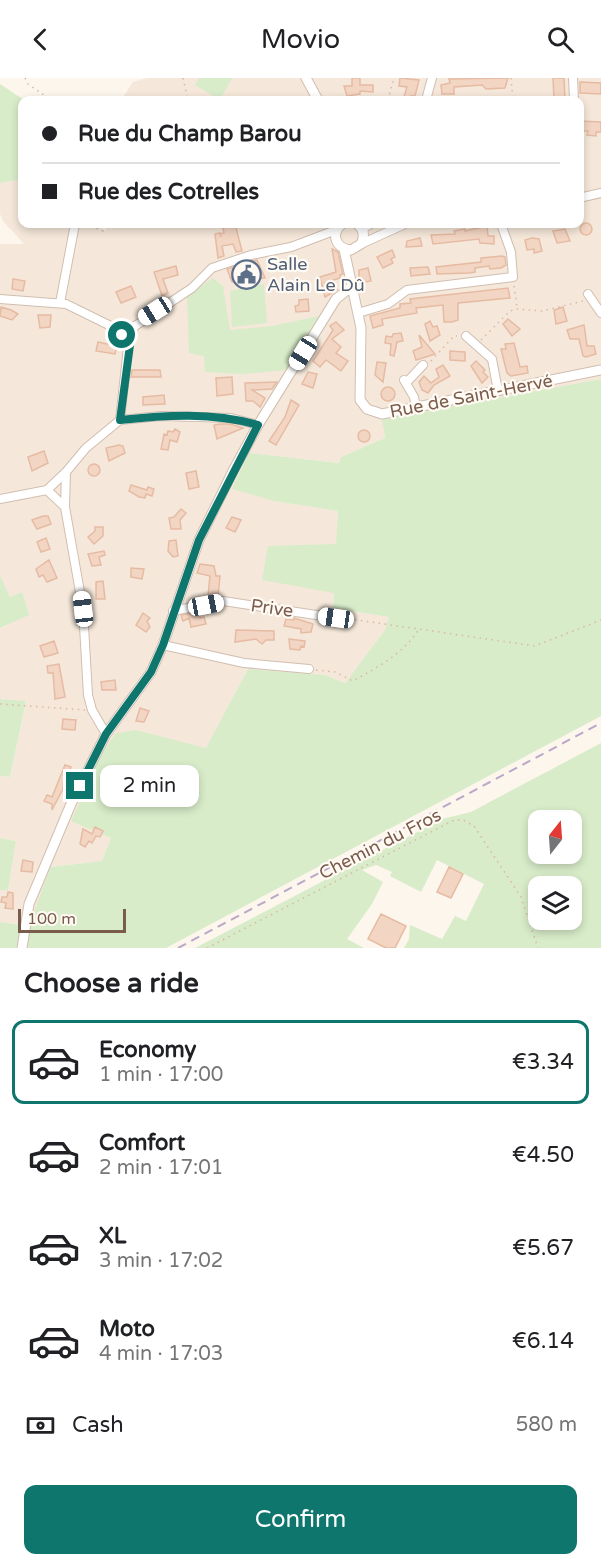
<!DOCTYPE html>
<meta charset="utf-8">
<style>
:root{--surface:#fff;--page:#f2f2f2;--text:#202124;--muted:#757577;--line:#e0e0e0;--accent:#0f766e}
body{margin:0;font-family:"Varela Round",sans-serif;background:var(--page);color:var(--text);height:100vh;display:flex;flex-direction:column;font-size:22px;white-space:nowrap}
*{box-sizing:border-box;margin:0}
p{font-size:20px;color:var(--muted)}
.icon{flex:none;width:33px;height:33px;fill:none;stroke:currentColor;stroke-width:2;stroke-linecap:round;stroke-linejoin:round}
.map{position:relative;height:870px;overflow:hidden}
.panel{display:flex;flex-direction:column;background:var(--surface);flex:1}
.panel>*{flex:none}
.guide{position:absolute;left:18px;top:18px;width:566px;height:132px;border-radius:12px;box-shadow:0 3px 9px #0003;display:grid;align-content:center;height:132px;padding:0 24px;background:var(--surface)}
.needle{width:39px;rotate:17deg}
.buttons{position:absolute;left:528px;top:732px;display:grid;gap:12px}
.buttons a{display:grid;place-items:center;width:54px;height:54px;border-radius:12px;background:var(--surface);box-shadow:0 3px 9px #0003;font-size:30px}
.scale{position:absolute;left:18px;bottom:15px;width:108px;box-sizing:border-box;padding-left:6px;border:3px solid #7a5c4d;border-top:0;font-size:16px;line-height:21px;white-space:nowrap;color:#7a5c4d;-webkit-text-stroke:4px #fffaf3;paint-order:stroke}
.end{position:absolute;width:27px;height:27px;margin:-14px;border:8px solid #0f766e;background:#fff;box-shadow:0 0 0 3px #fff}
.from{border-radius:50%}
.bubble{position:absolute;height:42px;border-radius:12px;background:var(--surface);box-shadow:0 3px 9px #0003;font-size:20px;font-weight:600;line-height:42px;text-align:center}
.car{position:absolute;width:18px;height:36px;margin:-18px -9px;border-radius:8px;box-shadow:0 0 4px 2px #0007;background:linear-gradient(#fff 24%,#345 0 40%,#fff 0 76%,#345 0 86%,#fff 0)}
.guide b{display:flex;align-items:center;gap:21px;height:57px;font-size:22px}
.guide b+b{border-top:2px solid var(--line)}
.guide i{width:15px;height:15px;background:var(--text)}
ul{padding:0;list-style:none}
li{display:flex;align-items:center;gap:18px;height:84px;margin:0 12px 9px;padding:0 12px;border:3px solid transparent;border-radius:12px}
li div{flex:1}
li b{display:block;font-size:22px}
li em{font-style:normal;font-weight:600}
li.selected{border-color:var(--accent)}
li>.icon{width:54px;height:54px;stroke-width:1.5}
h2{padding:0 24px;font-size:27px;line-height:72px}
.pay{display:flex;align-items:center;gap:15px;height:66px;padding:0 24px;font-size:22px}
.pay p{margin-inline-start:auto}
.action{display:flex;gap:12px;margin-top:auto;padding:12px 24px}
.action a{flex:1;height:69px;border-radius:12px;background:var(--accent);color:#fff;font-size:24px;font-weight:600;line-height:69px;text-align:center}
header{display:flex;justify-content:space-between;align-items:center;height:78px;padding:0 24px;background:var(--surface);font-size:27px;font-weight:600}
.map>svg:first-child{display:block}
.residential{fill:#f5e8da}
.green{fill:#d8ecc9;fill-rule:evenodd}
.building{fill:#f3d5c3;stroke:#e6bba3;stroke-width:1.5}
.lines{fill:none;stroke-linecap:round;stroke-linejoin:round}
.minor-casing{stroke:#d1beb0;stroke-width:10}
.tertiary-casing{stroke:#d1beb0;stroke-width:11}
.path{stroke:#d9b8a5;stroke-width:1.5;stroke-dasharray:1.5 4.5;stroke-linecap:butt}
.minor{stroke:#fff;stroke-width:8}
.tertiary{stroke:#fff;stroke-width:9}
.rail{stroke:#b9a8c9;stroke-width:2;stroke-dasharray:9 6;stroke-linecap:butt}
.route{stroke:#0f766e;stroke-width:8}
.labels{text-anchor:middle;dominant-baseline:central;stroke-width:4.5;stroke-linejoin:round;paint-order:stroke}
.service-label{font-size:18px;fill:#4e5e75;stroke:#fffaf3;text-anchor:start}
.street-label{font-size:18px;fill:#7a5c4d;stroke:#fffaf3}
</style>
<header><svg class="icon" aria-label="back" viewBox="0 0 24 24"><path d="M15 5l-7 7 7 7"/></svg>Movio<svg class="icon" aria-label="search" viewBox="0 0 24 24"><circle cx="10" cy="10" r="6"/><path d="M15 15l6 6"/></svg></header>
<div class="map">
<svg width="601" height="870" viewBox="0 0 601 870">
<rect width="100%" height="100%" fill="#fdf6ec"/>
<!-- residential -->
<path class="residential" d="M147,0H601V301L383,341L385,360L341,379L339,385L249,375L275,423L338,433L337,466L306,469L334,515L333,530L389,539L385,552L345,605L325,597L248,591L206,671L136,652L71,742L111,760L102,783L50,789L29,848L0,844V812H8L16,763L0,760V698L10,699L26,624L0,621V550L8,547L21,514L10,520L0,497V166H24L3,143L0,136V105L22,101V146H91L106,153V146H579V22H121L133,4Z"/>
<!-- green -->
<path class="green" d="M199,0H232L220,22L195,7Z
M0,6L24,22L22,101L0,105Z
M213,200L223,208L230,252L272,248L319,238L286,292L242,296L205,294L204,278L189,275L187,218Z
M264,206L267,245L232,249L230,213Z
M601,301V638L166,870H0V844L29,848L50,789L102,783L111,760L71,743L101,677L116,655L136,652L206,670L248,591L325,597L345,605L385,552L389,539L333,530L334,515L262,502L268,468L336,466L338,433L274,423L232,411L249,375L339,385L341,379L385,360L382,341Z
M0,497L10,519L22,514L29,537L0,550Z
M0,621L26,623L10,699L0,698Z
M601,665V870H404L409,861L410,847L442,861L455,838L466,843L484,806L437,782L421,814L390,798L392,794L376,787L362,792L383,804L372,826L347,861L364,870H195L442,741L471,734ZM538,742H572V776H538ZM538,808H572V842H538Z
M0,760L16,763L8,812H0Z"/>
<!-- building -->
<path class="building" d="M352,0H360V7H373V14L360,13V16L347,18L344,8H352Z
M400,0L419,2L415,18H411L410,22H403L407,9L399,8Z
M508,0L505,10L486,11L482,7L454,9V16H442L441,7L450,5L449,1Z
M553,0H564L565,22H554Z
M580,4L601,5V16L580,15Z
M579,43L601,44V54H596V58L587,57L588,53H579Z
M580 151a6 6 0 1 1 12 0a6 6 0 1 1-12 0Z
M222,146H235L242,173L236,174L233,166L222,168L224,178L218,180L215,156L220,155L221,159L220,156L224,155Z
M487,148L488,158H494V166L480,165L479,161L433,166L431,157L455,156L454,153L459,152L465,151V153Z
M565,151L570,163L557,165L553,153Z
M420,160L422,168L406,169L407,163Z
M532,160L539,161L542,173L534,175V171L527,172L525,162Z
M332,171L338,174L343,196L340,197V200L325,205L337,212L325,219L320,199L336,194Z
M392,172L395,179L391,181L393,185L383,190L377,179Z
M502,178L505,179L506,187L501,190L490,191L489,188L475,190V194L469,195L437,196L436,189L481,184V180Z
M257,182L265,200L232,204L227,191Z
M176,188L178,197L163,201L168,215L162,218L154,194Z
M428,189L430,196L411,198L410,190Z
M368,190L371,203L359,205V192Z
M13,201L25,203L23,213L12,211Z
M131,208L136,219L121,225L116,214Z
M508,210L510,220L458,225V242L452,244H444L443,227L416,230L417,235L382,241L383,247L373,250L370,238L400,230V226L411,225L410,221Z
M308,221L309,233L296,234L295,228L299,227V222Z
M1,229L11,232L18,236L12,242L0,238Z
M563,229L567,243L556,246L554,232Z
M38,237H51L50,249L40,250Z
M508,241L520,251L512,258L503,246Z
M430,243L433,249L437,248L440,257L430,263L425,246Z
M336,244L344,252L332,261L341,269L336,275L348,283L341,293L326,282L320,289L313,283L333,252L330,248Z
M584,247L587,268H594L596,276L586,279L583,278L579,261H570L567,252Z
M401,255L403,263L397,264L394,278L390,277L391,266L385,265L386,258L392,259L393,256Z
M419,257L435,276L416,282L413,273L422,269Z
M98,264L117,268L115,276L96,273Z
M514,265L520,289L527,288L528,295L511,298L507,295L501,271H506L505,266Z
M450,273L465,274V283L450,282Z
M476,283L485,292L483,294L488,299L482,305L471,288Z
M377,284L386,285L383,304L375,297Z
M443,287L450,298L434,307L428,315L422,312L419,304L424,298L431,305L439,299L436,291Z
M132,292H160L161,299H131Z
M308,294L317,296L313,310L302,306Z
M232,299L233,316L217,318L216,300Z
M277,304L272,311L252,312L265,320L260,329L253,323H246L245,305Z
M381 316a7 7 0 1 1 14 0a7 7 0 1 1-14 0Z
M164,317L165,326L143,327V319Z
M291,322L299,327L276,367L269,363L285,339Z
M220,346H230L243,350L217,361L214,347Z
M175,351L180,354L177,364L170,362L168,372L161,371L164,356L167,357L168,353L173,354Z
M358 358a6 6 0 1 1 12 0a6 6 0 1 1-12 0Z
M119,367L123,368L125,375L109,383L106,370Z
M44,373L48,385L32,393L28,379Z
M88 392a6 6 0 1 1 12 0a6 6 0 1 1-12 0Z
M196,393L199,409L189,411L186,395Z
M131,407L147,412L148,409L154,411L152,418L146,416L145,420L139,419L129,413Z
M181,431L186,435L180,442L181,451H171L169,440L174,439Z
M43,438H48L51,446L37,451L32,442Z
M232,439L241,442L235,454L226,450Z
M95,449H103V458L94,466L88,459L95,453Z
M46,460L50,471L41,474L37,464Z
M176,462L178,478L173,479L168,473L169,463Z
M104,473L105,477L99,479L101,487L92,488L88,476Z
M49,482L57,500L47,504L43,497L39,499L36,491Z
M200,486L214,488L216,498H220L218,518H208L210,498L197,495Z
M131,490L144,491L142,501L131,499Z
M103,503L105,521H96V504Z
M199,534L200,540L204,539L206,546L191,549L189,540L183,543L181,537Z
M143,535L150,540L147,543L150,549L146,554L136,547Z
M294,540L313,546L311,554L301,555V551L284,548L286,541L294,542Z
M236,552L274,553V562H266L262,566L256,561L235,564Z
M289,561L305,563L304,569L301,568L300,572L290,571Z
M54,563L58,575L44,579L40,568Z
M59,586L65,619L55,621L53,595H48L47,588Z
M115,602L116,612H102L101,604Z
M140,630L149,633L144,644L136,643Z
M63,641L76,642L75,652L62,651Z
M65,687L71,689L67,699L64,698L63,711L52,732V726L44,723L47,717L52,719Z
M95,749L103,753L100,759L96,758L92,765L89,763L85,769L80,766L83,751L92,756Z
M23,782L33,784L32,794L21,793Z
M449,789L463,796L451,820L437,814Z
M8,814L13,815V831L5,830L6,825L1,824L2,819H7Z
M381,836L406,848L395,870H386L368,861Z"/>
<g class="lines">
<defs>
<path id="minor" d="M573,0L574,22
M426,22L432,0
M579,120L601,115
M362,151L371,146
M361,166L405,146
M588,216L601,235
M0,221L66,226L121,253
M60,225L75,146
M358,235L388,226L407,212L513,199L511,174L501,146
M121 254a6 6 0 1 1 12 0a6 6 0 1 1-12 0Z
M132,250L192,210L212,190L251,177L291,169L336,152
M466,258L492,281L498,313
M404,302L414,319L416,330
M406,305L423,287
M120,342L129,260
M47,412L65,429
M0,421L47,412L66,394
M173,533L223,523L336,540
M163,567L244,585L309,591
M106,656L92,632L88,617L83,531L65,429L66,394L86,370L120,342L161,338L231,340L258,347"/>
<path id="tertiary" d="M306,0L318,22
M342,146C330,156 336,171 351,172L361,166C365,158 364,151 357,146
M344,171L361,250L360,322L367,331L382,336L601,292
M22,870L29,826L71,726L106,656L151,594L163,567L199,462L233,393L258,347L336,221L351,209"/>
</defs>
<!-- minor casing -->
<use href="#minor" class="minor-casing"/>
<!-- tertiary casing -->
<use href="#tertiary" class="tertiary-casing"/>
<!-- path -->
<path class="path" d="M25,0L28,6L51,22
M183,0L188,22
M511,0L513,22
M388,22L394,0
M85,146L103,153L102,146
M514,208L517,230
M481,262L510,233L517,231L542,233L583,223
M431,283L454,258H457
M343,540L535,568L601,542
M316,592L335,594L353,603C378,589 403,576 419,551
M0,626L85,632
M207,870L454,742H463L474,748L521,819L538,870"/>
<!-- minor -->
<use href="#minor" class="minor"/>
<!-- tertiary -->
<use href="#tertiary" class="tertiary"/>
<!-- rail -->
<path class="rail" d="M178,870L601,645"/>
</g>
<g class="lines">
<!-- route -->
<path class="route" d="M80,708L106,656L151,594L163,567L199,462L258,347C213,334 166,337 120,342L130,267L129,260L122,257"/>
</g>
<!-- icons -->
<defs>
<symbol id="civic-ring" viewBox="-11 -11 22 22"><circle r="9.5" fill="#fffaf3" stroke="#5c6f8a" stroke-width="1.5"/><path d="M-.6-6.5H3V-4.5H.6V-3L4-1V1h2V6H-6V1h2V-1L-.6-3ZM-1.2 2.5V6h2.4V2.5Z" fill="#5c6f8a"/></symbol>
</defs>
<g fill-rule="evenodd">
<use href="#civic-ring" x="230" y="180" width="33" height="33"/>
</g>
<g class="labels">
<!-- service labels -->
<g class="service-label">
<text x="267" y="186">Salle<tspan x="267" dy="21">Alain Le Dû</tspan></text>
</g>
<!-- street labels -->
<g class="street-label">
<text transform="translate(471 318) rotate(-11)">Rue de Saint-Hervé</text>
<text transform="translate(272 530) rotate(8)">Prive</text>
<text transform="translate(380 766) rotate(-27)">Chemin du Fros</text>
</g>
</g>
</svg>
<div class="buttons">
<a><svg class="needle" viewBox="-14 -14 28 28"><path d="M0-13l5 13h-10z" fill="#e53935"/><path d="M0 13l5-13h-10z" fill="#757577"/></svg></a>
<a><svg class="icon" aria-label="layers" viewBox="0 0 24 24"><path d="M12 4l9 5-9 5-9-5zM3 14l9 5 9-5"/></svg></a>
</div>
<div class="scale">100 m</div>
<i class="end from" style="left:122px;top:257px"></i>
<i class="end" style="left:80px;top:708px"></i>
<div class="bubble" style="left:100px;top:687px;width:99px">2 min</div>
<i class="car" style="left:155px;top:233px;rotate:238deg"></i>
<i class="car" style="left:303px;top:275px;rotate:212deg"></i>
<i class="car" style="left:206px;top:527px;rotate:79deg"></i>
<i class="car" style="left:83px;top:531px;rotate:353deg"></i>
<i class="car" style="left:336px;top:540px;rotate:278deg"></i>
<div class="guide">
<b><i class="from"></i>Rue du Champ Barou</b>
<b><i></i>Rue des Cotrelles</b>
</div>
</div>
<section class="panel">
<h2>Choose a ride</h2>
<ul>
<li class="selected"><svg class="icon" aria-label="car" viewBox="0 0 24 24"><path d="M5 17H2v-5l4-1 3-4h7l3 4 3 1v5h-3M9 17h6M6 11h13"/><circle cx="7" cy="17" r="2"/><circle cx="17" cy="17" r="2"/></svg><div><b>Economy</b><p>1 min · 17:00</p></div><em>€3.34</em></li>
<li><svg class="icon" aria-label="car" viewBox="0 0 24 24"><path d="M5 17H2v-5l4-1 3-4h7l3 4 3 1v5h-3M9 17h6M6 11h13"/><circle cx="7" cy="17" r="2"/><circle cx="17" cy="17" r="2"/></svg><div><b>Comfort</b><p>2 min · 17:01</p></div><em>€4.50</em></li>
<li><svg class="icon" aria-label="car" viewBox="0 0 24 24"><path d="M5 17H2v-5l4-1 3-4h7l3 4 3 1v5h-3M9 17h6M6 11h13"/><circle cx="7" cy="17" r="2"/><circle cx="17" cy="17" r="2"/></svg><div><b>XL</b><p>3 min · 17:02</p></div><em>€5.67</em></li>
<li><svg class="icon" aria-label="car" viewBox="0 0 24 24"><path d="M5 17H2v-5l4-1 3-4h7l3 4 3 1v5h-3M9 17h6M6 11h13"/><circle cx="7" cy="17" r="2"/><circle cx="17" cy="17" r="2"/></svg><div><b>Moto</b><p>4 min · 17:03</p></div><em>€6.14</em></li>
</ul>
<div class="pay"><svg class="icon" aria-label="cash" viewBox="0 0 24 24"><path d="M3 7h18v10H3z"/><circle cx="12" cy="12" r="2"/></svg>Cash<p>580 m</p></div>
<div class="action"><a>Confirm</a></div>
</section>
